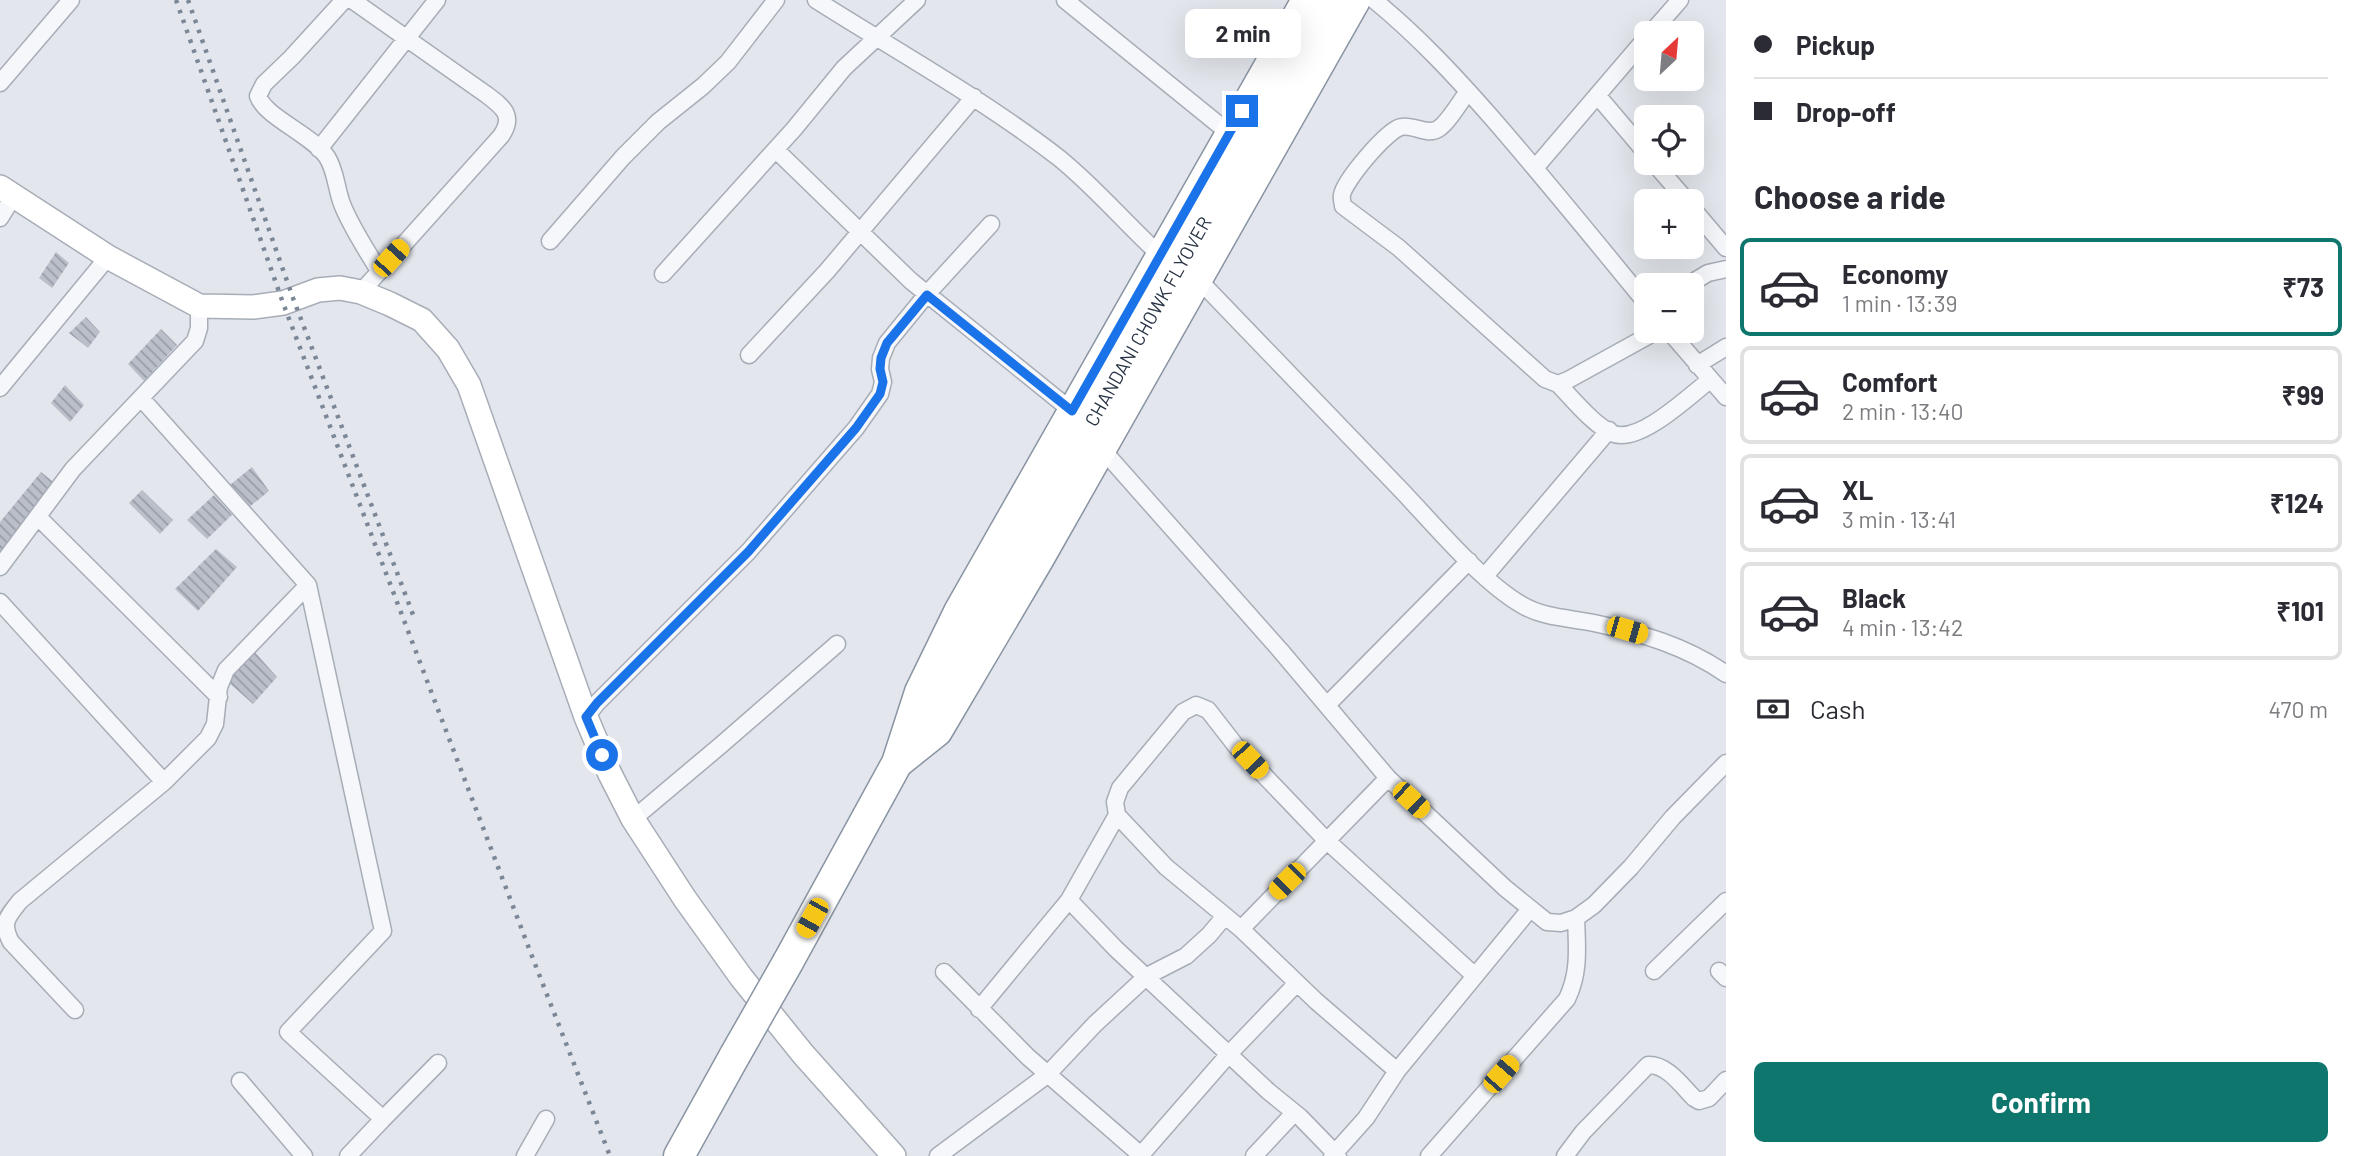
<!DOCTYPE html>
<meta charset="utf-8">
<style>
:root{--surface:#fff;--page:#f2f2f3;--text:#2b2b33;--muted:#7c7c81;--line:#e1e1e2;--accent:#0f766e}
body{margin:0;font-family:Barlow,sans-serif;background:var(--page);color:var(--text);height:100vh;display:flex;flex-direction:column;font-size:26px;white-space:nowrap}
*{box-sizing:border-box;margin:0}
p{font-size:23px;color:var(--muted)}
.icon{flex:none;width:38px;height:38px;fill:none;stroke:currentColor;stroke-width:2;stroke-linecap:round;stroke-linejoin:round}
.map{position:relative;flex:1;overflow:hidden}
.sheet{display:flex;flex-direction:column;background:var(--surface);width:630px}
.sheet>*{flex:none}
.hud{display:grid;align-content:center;height:154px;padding:0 28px;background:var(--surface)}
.needle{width:46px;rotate:26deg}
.tools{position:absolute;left:1634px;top:21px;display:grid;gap:14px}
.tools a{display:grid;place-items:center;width:70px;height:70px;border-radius:10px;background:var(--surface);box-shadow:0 7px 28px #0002;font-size:35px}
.end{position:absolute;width:32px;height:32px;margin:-16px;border:9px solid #1a73e8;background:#fff;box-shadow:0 0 0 4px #fff}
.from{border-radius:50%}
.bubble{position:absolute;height:49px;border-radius:10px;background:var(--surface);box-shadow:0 7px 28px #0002;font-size:23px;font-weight:700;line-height:49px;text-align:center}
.car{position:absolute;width:21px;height:42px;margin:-21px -10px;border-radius:9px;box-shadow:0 0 5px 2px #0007;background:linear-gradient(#f5c518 24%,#345 0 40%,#f5c518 0 76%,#345 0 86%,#f5c518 0)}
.hud b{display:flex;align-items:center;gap:24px;height:66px;font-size:26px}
.hud b+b{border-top:2px solid var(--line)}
.hud i{width:18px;height:18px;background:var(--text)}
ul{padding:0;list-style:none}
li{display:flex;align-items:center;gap:21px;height:98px;margin:0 14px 10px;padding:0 14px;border:4px solid var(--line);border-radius:10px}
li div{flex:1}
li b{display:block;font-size:26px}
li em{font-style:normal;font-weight:700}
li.active{border-color:var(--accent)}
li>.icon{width:63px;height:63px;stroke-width:1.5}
h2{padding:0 28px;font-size:32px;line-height:84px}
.pay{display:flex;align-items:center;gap:18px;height:77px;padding:0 28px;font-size:26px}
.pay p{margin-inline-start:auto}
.primary-button{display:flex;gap:14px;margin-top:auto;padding:14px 28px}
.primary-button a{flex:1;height:80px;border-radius:10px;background:var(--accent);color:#fff;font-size:28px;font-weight:700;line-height:80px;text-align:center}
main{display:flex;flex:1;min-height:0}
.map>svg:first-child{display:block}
.building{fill:url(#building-back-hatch)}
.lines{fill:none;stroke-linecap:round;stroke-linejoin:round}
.street-casing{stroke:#a7adb7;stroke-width:19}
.secondary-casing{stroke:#a7adb7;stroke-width:26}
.primary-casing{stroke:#a1abb8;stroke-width:28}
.highway-casing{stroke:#8994a3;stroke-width:33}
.street{stroke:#f6f7fa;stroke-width:16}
.secondary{stroke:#fff;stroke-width:23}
.primary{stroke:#fff;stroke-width:24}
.highway{stroke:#fff;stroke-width:30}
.rail{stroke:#7b8696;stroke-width:4.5;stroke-dasharray:3.5 7;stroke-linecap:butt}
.highway-bridge-casing{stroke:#8994a3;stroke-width:33;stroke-linecap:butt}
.highway-bridge{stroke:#fff;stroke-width:30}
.route{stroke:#1a73e8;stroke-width:9}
.labels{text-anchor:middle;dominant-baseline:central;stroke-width:5;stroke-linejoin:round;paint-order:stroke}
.street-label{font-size:19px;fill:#293445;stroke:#f3f5f9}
</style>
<main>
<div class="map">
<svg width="1726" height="1156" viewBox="0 0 1726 1156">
<defs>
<pattern id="building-back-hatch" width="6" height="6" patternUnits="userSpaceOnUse" patternTransform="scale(1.75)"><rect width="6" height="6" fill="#babfca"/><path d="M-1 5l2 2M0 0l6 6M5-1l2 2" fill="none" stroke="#979ca6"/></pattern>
</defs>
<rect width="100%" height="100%" fill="#e3e6ec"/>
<!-- building -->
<path class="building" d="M56,252L69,263L52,288L39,278Z
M86,317L100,332L88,348L69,333Z
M161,329L177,345L144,381L128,364Z
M65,385L84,405L70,422L51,403Z
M252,467L269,491L248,508L230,485Z
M41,472L57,485L0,556V522Z
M142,490L173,520L160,534L129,503Z
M214,495L232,515L207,539L187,520Z
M216,549L237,567L198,611L175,589Z
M252,649L277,677L253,704L226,680Z"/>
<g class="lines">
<defs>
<path id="street" d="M344,0L292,57L264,84L258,96C265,117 311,134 327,157C336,171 336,188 342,204C351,227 366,249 379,271
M352,0L487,95C503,107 515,116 501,136L361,292
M816,0C898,52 983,99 1059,158C1095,187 1126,224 1160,255
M1065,0L1229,133
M1374,0C1418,36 1455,76 1492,118C1545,179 1596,242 1647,304
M1651,33L1680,0
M0,83L71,0
M1468,91C1461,101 1447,124 1438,129C1426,136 1414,124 1401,127C1387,130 1344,181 1342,195C1341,199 1343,203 1343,206L1399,248L1545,379L1558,384L1568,380L1657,331
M1597,95L1647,154
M319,149L437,0
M776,150L911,281L1072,411
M1654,163L1687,201
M1535,168L1647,37
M1692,208L1726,248
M0,218L13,197
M550,241L623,157L658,122L703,86L728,62L776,0
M663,274L794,129L844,68L917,0
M1197,278C1266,349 1334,421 1403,492C1436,527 1482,582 1522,605C1544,618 1570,618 1594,623C1641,633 1686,646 1726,674
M1688,285L1708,273L1726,269
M1669,331L1726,397
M749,355L827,271L974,97
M1697,365L1726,347
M1558,384C1572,398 1595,427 1614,434C1641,443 1690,395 1710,380
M0,388L108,257
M141,398L308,585L383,931L288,1032L383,1119L438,1063
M1101,448L1280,650L1388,778L1505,888L1547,922L1561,923L1576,918L1594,905L1631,867L1673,817L1726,763
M38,517L219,697
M0,567L73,469L195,341L199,328V306
M1485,576L1609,430
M0,602L164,782
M1327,705L1469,561
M586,717L597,703L748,552L856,428L880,394L883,382L880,369L881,358L887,343L927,294L991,224
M633,819L721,745L837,644
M1069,900L1116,949L1268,1091L1300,1117L1338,1156
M1241,929L1388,778
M1654,971L1726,901
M1719,971L1726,978
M944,972L1028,1057L1142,1156
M979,1009L1069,900L1117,815
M75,1010L11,942C1,923 7,917 20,901L164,782L208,738L215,724L219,687L226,670L308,585
M1397,1071L1316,1001L1241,929L1166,867L1117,815L1115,802L1120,788L1183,712L1196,705L1208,710L1236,746L1326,840L1475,976
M240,1081L304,1156
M348,1156L383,1119
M525,1156L546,1119
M938,1156L1047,1075L1095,1024L1147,976L1186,956L1209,935L1225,916
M1140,1156L1229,1054L1297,983
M1254,1156L1294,1113
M1332,1156L1366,1118L1397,1071L1530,909
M1429,1156L1567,999C1580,972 1577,947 1576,918
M1565,1156L1583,1132L1648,1065C1667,1064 1682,1086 1694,1098L1699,1101L1709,1098L1726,1080"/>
<path id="secondary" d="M0,187L108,257L199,306L253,307L283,303L318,290L340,288L361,292L390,304L422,320L448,349L469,385L586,717L610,774L633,819L685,899L741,977L803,1054L894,1156"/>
<g id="primary">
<path id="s1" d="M919,725L1328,0"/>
</g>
<path id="highway" d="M897,763L937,731L1039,558L1355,0
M788,962L897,763L920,692L959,612L1307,0
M679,1156L735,1055"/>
</defs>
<!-- street casing -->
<use href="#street" class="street-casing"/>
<!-- secondary casing -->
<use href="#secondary" class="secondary-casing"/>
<!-- primary casing -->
<use href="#primary" class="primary-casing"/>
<!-- highway casing -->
<use href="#highway" class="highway-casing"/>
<!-- street -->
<use href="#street" class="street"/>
<!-- secondary -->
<use href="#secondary" class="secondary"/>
<!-- primary -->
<use href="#primary" class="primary"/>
<!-- highway -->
<use href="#highway" class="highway"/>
<!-- rail -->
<path class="rail" d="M176,0L283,303L535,964L610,1156
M188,0L293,298L415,620"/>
<defs>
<path id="highway-bridge" d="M735,1055L788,962"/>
</defs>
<!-- highway-bridge casing -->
<use href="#highway-bridge" class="highway-bridge-casing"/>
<!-- highway-bridge -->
<use href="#highway-bridge" class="highway-bridge"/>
</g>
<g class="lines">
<!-- route -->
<path class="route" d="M602,755L586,717L597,703L748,552L856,428L880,394L883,382L880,369L881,358L887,343L927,295L1072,411L1242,111"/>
</g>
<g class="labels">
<!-- street labels -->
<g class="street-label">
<text stroke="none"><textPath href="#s1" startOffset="464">CHANDANI CHOWK FLYOVER</textPath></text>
</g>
</g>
</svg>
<div class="tools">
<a><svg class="needle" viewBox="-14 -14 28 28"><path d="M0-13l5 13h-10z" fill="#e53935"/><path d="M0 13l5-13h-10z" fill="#7c7c81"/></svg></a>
<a><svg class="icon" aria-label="locate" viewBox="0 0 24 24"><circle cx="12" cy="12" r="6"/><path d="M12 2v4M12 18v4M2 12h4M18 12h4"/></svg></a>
<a>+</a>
<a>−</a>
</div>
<i class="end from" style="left:602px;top:755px"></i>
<i class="end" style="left:1242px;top:111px"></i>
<div class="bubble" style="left:1185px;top:9px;width:116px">2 min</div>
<i class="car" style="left:391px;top:258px;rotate:42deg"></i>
<i class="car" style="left:1627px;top:630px;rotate:106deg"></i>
<i class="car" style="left:1250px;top:760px;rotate:137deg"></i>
<i class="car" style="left:1411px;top:800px;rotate:133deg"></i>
<i class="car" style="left:1287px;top:881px;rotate:225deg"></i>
<i class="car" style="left:812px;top:918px;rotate:209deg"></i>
<i class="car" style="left:1501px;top:1074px;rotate:41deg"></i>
</div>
<section class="sheet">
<div class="hud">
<b><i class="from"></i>Pickup</b>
<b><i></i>Drop-off</b>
</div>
<h2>Choose a ride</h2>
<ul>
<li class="active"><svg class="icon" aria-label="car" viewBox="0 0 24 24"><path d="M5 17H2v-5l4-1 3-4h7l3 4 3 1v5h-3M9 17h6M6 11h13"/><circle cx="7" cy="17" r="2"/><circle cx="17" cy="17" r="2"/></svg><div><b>Economy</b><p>1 min · 13:39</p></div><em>₹73</em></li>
<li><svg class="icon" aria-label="car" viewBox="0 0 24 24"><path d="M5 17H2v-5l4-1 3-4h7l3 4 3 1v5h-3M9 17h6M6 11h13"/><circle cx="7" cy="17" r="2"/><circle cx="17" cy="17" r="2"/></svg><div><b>Comfort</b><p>2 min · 13:40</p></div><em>₹99</em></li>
<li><svg class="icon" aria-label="car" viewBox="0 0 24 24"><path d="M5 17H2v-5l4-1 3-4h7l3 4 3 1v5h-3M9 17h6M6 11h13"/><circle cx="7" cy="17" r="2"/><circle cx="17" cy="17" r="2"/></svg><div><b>XL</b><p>3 min · 13:41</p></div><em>₹124</em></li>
<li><svg class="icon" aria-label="car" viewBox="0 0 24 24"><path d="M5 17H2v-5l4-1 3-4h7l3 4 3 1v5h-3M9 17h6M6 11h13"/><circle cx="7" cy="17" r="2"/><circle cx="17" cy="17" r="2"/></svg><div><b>Black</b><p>4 min · 13:42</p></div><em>₹101</em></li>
</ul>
<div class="pay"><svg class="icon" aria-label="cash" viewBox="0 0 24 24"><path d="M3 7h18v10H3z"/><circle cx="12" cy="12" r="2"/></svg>Cash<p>470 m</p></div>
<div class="primary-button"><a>Confirm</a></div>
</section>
</main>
